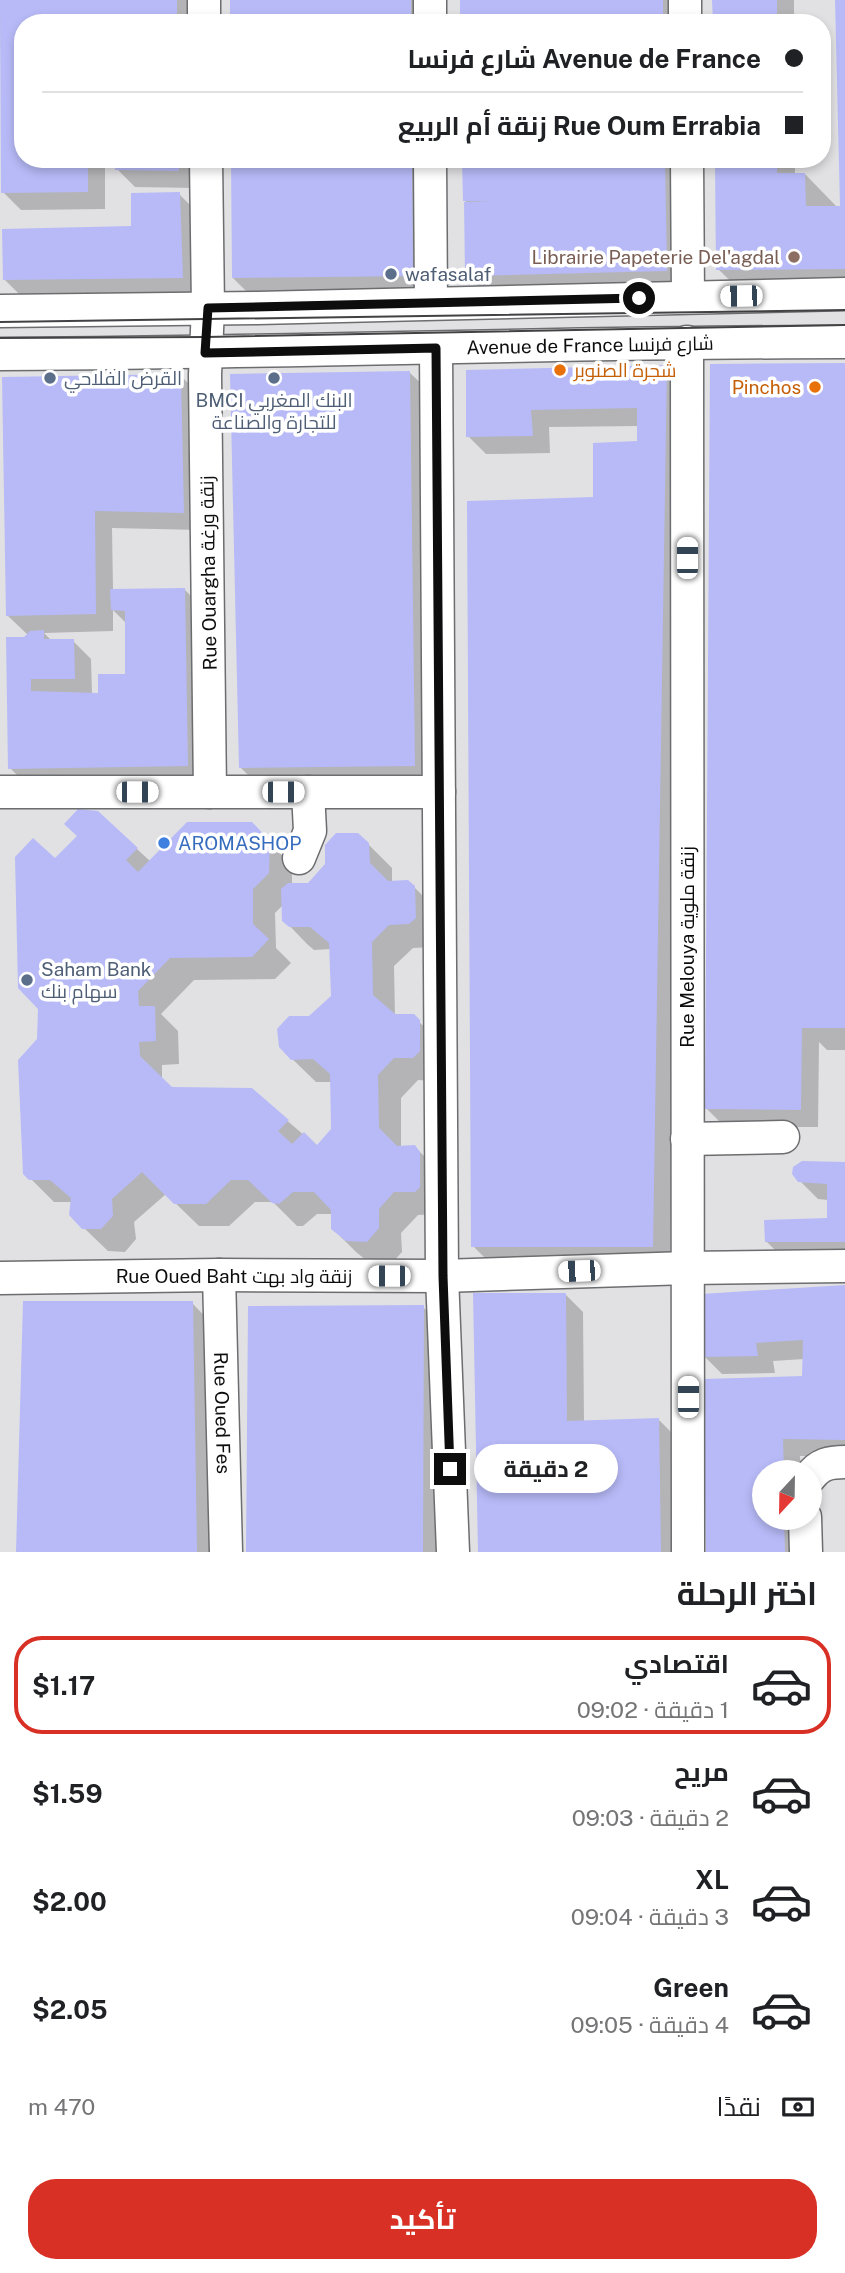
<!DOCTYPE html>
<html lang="ar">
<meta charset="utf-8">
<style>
:root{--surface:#fff;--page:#f2f2f2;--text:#202124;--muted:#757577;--line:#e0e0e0;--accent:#d93025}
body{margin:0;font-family:"Public Sans",Cairo,sans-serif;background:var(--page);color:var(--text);direction:rtl;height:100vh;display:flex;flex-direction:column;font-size:26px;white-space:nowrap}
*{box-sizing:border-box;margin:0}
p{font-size:23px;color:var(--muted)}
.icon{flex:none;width:38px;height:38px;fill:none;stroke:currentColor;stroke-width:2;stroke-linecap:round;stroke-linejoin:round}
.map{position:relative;height:1552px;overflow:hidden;direction:ltr}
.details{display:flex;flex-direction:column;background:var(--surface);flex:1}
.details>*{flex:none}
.guide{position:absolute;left:14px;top:14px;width:817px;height:154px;border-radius:28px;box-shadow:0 4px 10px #0003;direction:rtl;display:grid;align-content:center;height:154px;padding:0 28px;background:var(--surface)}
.needle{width:46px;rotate:202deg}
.tools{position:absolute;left:752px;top:1460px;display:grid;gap:14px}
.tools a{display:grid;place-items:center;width:70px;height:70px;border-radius:50%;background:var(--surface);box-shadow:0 4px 10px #0003;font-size:35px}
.end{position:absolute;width:32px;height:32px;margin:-16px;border:9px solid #0d0d0e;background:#fff;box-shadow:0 0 0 4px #fff}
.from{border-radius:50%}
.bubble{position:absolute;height:49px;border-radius:24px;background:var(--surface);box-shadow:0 4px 10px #0003;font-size:23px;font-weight:700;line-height:49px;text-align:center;direction:rtl}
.car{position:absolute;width:21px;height:42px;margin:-21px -10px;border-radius:9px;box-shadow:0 0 5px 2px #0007;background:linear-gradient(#fff 24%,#345 0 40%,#fff 0 76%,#345 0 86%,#fff 0)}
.guide b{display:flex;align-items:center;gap:24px;height:66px;font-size:26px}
.guide b+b{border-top:2px solid var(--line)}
.guide i{width:18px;height:18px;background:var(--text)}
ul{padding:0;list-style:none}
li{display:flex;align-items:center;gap:21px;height:98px;margin:0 14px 10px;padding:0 14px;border:4px solid transparent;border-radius:28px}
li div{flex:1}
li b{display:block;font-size:26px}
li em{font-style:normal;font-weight:700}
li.active{border-color:var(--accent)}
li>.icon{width:63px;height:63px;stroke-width:1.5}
h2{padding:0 28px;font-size:32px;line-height:84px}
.pay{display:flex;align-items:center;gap:18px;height:77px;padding:0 28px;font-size:26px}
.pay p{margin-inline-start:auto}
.primary-button{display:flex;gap:14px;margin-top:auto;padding:14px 28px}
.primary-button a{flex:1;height:80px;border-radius:28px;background:var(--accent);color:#fff;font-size:28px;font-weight:700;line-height:80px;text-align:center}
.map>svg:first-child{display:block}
.shadow{fill:#0003;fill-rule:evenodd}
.building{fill:#b7baf7}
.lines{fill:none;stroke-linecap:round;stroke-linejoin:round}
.minor-casing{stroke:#6c6d6f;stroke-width:35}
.minor{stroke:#fff;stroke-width:32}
.tram{stroke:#424244;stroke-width:2}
.route{stroke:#0d0d0e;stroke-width:9}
.education-dot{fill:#8d6e63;stroke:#fff;stroke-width:2.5}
.service-dot{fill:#5c6f8a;stroke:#fff;stroke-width:2.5}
.food-dot{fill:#e8710a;stroke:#fff;stroke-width:2.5}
.shop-dot{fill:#3f7fe0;stroke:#fff;stroke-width:2.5}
.labels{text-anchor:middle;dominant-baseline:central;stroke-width:7;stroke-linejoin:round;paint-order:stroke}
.education-label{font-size:19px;fill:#785e54;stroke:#fff;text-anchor:end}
.service-label{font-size:19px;fill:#4e5e75;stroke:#fff;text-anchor:start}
.street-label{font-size:19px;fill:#0d0d0e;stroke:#fff}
.food-label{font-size:19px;fill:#c56008;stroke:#fff;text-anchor:start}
.shop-label{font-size:19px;fill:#366cbe;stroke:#fff;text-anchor:start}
</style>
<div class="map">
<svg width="845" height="1552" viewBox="0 0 845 1552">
<rect width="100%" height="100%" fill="#e1e1e4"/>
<!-- shadow -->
<path class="shadow" d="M0,0H194V23H23V159H105V209L21,210L3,192Z
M232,0H428V23H232Z
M572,0H680V23H462Z
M715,0H794V23H715Z
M837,0H845V286L750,300L718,269L717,159H795V175L805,174L836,206L842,208Z
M117,159H196L197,188L135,187L117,169Z
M233,159H435L430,293L251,296L233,278Z
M464,159H682L684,288L490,298L467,275L468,204L464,200Z
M179,194L197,212L200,296L23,298L5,280L133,228Z
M845,365V1050H827L819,1042L818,1127H725L707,1109Z
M667,367L685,385L670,1264H491L473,1246L595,498L638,443L639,426L549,427L550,453L486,454L468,436L467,371Z
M410,373L428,390L433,783L258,785L240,767Z
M181,376L199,394L201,530L112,528L113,590H185L203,608L205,783L28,786L10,768L24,638L28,635L8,616ZM113,610L127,624V676L100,695H92L91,659L73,641H52L44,633L113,631Z
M98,813L151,862L251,823L292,866V885L309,884L368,844L392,868V882L414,887L438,911L433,947L413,948L394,966L395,1016H413L443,1045L437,1081L418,1080L401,1098V1147H415L438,1170L439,1214L418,1215L401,1233L402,1252L390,1265L371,1264L356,1252L332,1228V1214H317L303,1226H297L273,1202H255L229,1226H199L166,1194L134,1222L136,1239L125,1252L108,1251L84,1228L72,1202H54L25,1173L55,861ZM283,905L284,920L307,944L314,950L331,949L333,996L280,1047L316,1082H332L333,1129L318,1147L251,1090L171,1088L162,1080V1065L179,1064L178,1031L161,1014L194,980L275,979L291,963L276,948L275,913Z
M845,1164V1259L785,1260L767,1242L828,1219V1200L818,1199L799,1180Z
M845,1287V1462L818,1456H800L801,1472H765V1517H801L802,1552H708L803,1378L804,1359L773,1361L775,1373L722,1374L704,1356Z
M565,1294L583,1312L584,1422L658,1419L676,1437L678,1552H480Z
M192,1303L223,1335L219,1552H17Z
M423,1307L454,1339V1552H247Z"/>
<!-- building -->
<path class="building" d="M0,0H177V23H23V159H88V192L1,193Z
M230,0H411V23H230Z
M460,0H663V23H460Z
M712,0H777V23H713Z
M835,0H845V269L716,270L715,159H777V173H805L806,206H840Z
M115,159H179V171L115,170Z
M231,159H412L413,276L232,278Z
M462,159H665L667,271L465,276L464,202L494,201H463Z
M180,192L183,278L3,280L2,229L131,226V193Z
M845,363V1028H802L801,1110L705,1109L710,364Z
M667,365L653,1247H471L467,501L593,497V443L637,441V408L531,410L533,436L466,437V370Z
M410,371L415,766L239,768L230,374Z
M181,374L184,513L95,511L96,614L6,616L2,377Z
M185,588L188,766L8,769L6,637H24L30,631L44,630V639H74L75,679H31V691L98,693V674H125V611L111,610L110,589Z
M78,809L98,811L138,848L126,860L138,872L187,822H252L270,841L269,873L253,889V924L269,939L252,957L170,958L138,991L139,1006H155L156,1041L139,1042L140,1056L172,1087L252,1088L289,1120L278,1131L292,1144L304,1132L317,1145L331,1129L330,1074L313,1059L291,1060L279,1047L277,1029L289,1016H309L331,996L329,943L310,927H289L282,921L281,889L288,883H308L325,864V845L336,833H358L369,843L370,863L388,881L408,880L415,886L416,918L409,924L389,925L372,942L373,995L395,1014H414L420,1020V1051L413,1058H394L378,1075L379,1128L397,1146L415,1145L420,1152V1187L415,1192H394L379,1209V1228L367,1242L346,1241L331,1229V1210L314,1192H293L279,1204L272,1203L248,1180H231L206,1204H174L142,1172L112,1199L113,1216L101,1229H82L69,1215L71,1198L50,1180H29L23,1174L18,1060L37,1039L38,1009L18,988L15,857L33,838L55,858L77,836L64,824Z
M802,1161L845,1162V1242H765L764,1220L827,1218V1184L798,1182L792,1174L793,1167Z
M845,1285V1440L783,1439L784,1472H765V1517H784L785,1552H706L703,1379L802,1376L803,1340L756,1343L758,1356L702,1357L701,1294Z
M473,1293H566L567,1421L659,1418L661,1552H478Z
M23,1301H193L197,1552H16Z
M424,1305L423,1552H246L248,1306Z"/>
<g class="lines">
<defs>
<g id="minor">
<path d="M204,0V23"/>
<path d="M430,0V23"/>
<path d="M685,0V23"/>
<path d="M206,159L208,308L205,375L210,792"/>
<path d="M430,159L431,303"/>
<path d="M687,159L688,297"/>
<path d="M0,311L258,308L845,294"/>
<path d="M687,342L688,1552"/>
<path d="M436,348L442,1276L453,1552"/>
<path d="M0,354C282,353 563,342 845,342"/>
<path d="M0,792H439"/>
<path d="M299,858L310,831L308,792"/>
<path d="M687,1139L783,1137"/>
<path id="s1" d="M219,1275L226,1552"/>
<path d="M0,1278L219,1275L442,1276L688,1268L845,1266"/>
<path d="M810,1477C819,1464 830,1462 845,1462"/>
<path d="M805,1517L806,1552"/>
</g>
</defs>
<!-- minor casing -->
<use href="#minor" class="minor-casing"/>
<!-- minor -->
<use href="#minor" class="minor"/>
<!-- tram -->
<path class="tram" d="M0,322L845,310
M0,338L206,337L845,325"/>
</g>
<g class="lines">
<!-- route -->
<path class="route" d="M450,1469L443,1276L436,348L205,353L208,308L639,298"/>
</g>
<!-- markers -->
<circle class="education-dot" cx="794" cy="257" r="7"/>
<g class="service-dot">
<circle cx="391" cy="274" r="7"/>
<circle cx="50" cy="378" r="7"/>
<circle cx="274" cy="378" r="7"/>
<circle cx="27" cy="980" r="7"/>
</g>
<g class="food-dot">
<circle cx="560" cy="370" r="7"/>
<circle cx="815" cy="387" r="7"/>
</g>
<circle class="shop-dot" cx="164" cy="843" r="7"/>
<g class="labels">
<!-- education labels -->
<g class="education-label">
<text x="780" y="257">Librairie Papeterie Del'agdal</text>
</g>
<!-- service labels -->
<g class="service-label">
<text x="405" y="274">wafasalaf</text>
<text x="64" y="378">القرض الفلاحي</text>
<text x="274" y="400" text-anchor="middle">BMCI البنك المغربي<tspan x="274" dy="22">للتجارة والصناعة</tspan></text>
<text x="41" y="969">Saham Bank<tspan x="41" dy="22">سهام بنك</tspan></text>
</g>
<!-- street labels -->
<g class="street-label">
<text transform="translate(590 345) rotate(-1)">Avenue de France شارع فرنسا</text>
<text transform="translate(208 573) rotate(-91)">Rue Ouargha زنقة ورغة</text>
<text transform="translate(687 947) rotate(-90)">Rue Melouya زنقة ملوية</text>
<text x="234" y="1276">Rue Oued Baht زنقة واد بهت</text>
<text stroke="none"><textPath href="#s1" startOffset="138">Rue Oued Fes</textPath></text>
</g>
<!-- food labels -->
<g class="food-label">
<text x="574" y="370">شجرة الصنوبر</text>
<text x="801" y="387" text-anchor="end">Pinchos</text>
</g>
<!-- shop labels -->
<g class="shop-label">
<text x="178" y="843">AROMASHOP</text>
</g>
</g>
</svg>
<div class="tools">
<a><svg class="needle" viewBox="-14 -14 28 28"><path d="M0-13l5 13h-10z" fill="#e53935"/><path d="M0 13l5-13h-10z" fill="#757577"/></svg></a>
</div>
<i class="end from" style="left:639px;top:298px"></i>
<i class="end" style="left:450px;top:1469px"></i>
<div class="bubble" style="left:474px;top:1444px;width:144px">2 دقيقة</div>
<i class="car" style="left:741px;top:296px;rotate:269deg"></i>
<i class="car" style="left:687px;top:558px;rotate:0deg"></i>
<i class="car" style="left:137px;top:792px;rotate:90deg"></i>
<i class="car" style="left:283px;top:792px;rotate:90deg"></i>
<i class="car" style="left:579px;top:1271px;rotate:268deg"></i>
<i class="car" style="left:389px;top:1276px;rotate:270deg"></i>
<i class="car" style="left:688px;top:1397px;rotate:0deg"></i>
<div class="guide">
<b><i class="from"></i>Avenue de France شارع فرنسا</b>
<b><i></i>Rue Oum Errabia زنقة أم الربيع</b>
</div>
</div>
<section class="details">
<h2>اختر الرحلة</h2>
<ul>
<li class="active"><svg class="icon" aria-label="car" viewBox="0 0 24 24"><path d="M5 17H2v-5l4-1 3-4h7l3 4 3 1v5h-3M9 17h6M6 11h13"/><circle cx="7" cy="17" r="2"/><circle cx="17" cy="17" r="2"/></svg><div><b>اقتصادي</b><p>1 دقيقة · 09:02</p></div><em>$1.17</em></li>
<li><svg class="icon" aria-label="car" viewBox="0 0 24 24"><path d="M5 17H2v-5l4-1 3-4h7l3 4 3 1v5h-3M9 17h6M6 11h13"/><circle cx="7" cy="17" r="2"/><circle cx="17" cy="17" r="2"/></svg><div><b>مريح</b><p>2 دقيقة · 09:03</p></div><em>$1.59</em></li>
<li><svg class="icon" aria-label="car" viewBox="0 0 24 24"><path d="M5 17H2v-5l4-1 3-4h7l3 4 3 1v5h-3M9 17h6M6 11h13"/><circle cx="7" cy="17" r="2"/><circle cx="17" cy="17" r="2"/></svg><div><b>XL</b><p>3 دقيقة · 09:04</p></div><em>$2.00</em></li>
<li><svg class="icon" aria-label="car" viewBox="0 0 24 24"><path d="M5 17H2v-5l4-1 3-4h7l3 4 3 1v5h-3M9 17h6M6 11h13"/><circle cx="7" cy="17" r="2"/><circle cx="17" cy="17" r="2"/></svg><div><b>Green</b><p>4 دقيقة · 09:05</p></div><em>$2.05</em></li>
</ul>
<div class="pay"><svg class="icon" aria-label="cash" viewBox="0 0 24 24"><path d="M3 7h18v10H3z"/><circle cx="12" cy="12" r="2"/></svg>نقدًا<p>470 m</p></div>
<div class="primary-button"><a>تأكيد</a></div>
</section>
